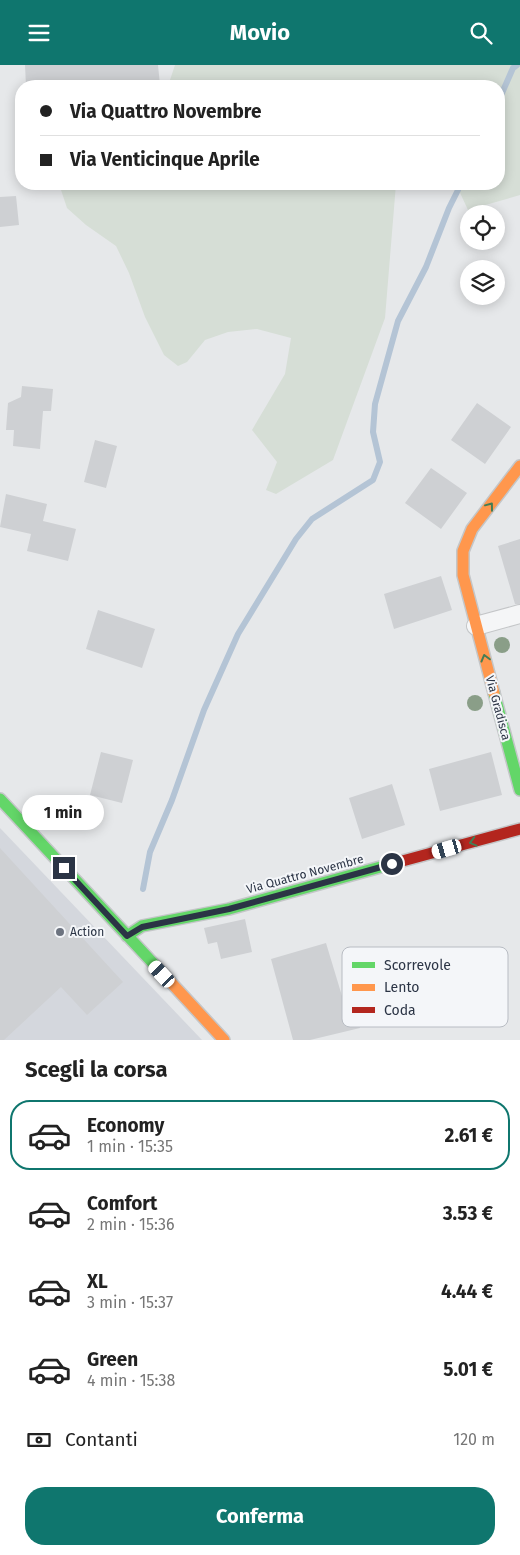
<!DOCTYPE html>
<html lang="it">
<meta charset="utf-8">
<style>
:root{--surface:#fff;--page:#f2f2f2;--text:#222;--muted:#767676;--line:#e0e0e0;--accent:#0f766e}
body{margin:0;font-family:"Fira Sans",sans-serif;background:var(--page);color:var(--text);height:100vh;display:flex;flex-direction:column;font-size:19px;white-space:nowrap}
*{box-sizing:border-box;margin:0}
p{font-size:16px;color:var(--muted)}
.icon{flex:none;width:28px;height:28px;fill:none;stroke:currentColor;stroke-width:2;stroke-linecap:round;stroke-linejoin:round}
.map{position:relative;height:975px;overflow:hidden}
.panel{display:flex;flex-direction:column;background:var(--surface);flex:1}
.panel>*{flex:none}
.hud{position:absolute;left:15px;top:15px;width:490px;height:110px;border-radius:20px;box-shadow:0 2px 12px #0003;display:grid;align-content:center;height:110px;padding:0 25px;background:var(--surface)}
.tools{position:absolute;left:460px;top:140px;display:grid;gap:10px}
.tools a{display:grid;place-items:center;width:45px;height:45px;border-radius:50%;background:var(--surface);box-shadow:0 2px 12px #0003;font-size:25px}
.end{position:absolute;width:22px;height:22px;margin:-11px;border:6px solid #2b3445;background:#fff;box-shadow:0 0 0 2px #fff}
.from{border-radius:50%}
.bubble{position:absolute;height:35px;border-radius:18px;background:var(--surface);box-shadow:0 2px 12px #0003;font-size:16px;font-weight:700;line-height:35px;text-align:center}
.car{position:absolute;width:15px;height:30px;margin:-15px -8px;border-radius:6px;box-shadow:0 0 4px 1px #0007;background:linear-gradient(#fff 24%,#345 0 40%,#fff 0 76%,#345 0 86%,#fff 0)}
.hud b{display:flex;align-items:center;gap:18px;height:48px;font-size:19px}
.hud b+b{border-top:1px solid var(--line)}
.hud i{width:12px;height:12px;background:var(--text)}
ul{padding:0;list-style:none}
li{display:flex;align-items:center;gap:15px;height:70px;margin:0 10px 8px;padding:0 15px;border:2px solid transparent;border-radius:20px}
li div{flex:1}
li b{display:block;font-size:19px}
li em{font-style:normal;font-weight:700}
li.on{border-color:var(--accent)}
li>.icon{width:45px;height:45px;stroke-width:1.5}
h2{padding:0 25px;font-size:22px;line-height:60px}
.pay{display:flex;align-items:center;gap:12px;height:55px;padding:0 25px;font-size:19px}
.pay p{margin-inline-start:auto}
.cta{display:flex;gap:10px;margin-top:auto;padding:10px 25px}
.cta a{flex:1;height:58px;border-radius:20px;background:var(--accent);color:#fff;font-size:20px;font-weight:700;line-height:58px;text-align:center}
header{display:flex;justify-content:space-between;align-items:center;height:65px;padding:0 25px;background:var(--accent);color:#fff;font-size:22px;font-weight:700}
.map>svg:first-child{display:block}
.built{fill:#d4d7dd}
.green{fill:#d6ded6}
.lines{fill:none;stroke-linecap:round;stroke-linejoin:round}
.stream{stroke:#b4c4d5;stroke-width:6}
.building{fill:#ced0d3}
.street-casing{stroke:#c4c6c8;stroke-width:20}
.fast-casing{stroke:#c4c6c8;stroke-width:14}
.slow-casing{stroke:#c4c6c8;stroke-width:14}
.jam-casing{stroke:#c4c6c8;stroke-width:14}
.street{stroke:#f5f6f7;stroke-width:18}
.fast{stroke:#63d668;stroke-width:11}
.slow{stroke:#ff974d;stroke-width:11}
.jam{stroke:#b3261e;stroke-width:11}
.tree{fill:#8a9e88}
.oneway{stroke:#447d55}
.route{stroke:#2b3445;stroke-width:6}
.poi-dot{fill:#6c737f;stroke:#f4f6f9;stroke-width:2}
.labels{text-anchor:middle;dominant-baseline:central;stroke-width:4;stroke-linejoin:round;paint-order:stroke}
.street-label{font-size:12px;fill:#2b3445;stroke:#f4f6f9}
.poi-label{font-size:12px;fill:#2b3445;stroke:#f4f6f9;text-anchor:start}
.key{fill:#f4f6f9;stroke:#b8bcc3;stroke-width:1}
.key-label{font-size:14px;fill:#2b3445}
</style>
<header><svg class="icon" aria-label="menu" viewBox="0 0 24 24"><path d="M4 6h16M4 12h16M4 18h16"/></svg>Movio<svg class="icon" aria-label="search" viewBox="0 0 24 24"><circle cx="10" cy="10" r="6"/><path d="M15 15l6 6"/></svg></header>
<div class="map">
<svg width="520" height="975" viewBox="0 0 520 975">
<rect width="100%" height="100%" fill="#e6e8ea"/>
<!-- built -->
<path class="built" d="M0,763L202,975H0Z"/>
<!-- green -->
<path class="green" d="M175,0H520V130L468,145L456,119H499V21H168Z
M59,119H396L385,253L333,395L276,429L266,425L277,397L252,365L285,309L291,273L257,264L228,267L205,275L187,297L178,301L164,290L145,252L129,208L116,181L86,160L67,143Z"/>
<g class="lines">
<!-- stream -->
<path class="stream" d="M499,35L513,3L517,0
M143,824L150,787L172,735L204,645L238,569L296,474L312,454L373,415L380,397L373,367L375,339L398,256L426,202L449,143L461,119"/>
</g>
<!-- building -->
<path class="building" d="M25,0H158L160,20L142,21H26Z
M16,131L19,160L0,162V132Z
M22,321L53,324L51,346H43L40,384L13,381L14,365H6L8,338L21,332Z
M477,338L511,362L485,399L451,375Z
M95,375L117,381L106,423L84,417Z
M431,403L467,428L441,464L405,438Z
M6,429L47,439L43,456L76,464L68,496L27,486L31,469L0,462Z
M520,474V539H515L498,481Z
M441,511L452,545L394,564L384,529Z
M98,545L155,564L142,603L86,584Z
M101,687L133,695L122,738L90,730Z
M491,687L502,730L440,746L429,704Z
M392,719L405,760L362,774L349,733Z
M0,783L123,917L87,950L61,922L4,975H0Z
M245,854L252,887L221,894L217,877L208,879L204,863Z
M326,878L342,931L352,928L360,963L310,975H293L271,894Z"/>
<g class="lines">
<defs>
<path id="street" d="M476,561L520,549"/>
<path id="fast" d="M494,628L520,725
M0,734L165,911
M127,871L142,861L229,844L384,801"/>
<path id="slow" d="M494,628L463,510V486L472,464L520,401
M165,911L224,975"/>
<path id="jam" d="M384,801L520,764"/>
</defs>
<!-- street casing -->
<use href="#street" class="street-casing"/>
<!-- fast casing -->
<use href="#fast" class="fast-casing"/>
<!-- slow casing -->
<use href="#slow" class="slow-casing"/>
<!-- jam casing -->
<use href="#jam" class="jam-casing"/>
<!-- street -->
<use href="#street" class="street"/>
<!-- fast -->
<use href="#fast" class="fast"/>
<!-- slow -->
<use href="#slow" class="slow"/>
<!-- jam -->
<use href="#jam" class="jam"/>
</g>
<!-- trees -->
<g class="tree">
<circle cx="502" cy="580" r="8"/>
<circle cx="475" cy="638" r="8"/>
</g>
<!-- one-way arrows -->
<defs><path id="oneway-chevron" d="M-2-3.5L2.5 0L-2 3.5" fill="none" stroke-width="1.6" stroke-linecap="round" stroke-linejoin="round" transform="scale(1.25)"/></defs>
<g class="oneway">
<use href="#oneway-chevron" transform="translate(490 441) rotate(-53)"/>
<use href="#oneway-chevron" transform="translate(485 593) rotate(-105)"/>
<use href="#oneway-chevron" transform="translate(473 777) rotate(165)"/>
</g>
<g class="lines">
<!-- route -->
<path class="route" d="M64,803L127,871L142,862L229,844L392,799"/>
</g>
<!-- markers -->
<circle class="poi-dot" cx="60" cy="867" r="5"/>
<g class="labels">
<!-- street labels -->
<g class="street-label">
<text transform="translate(498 643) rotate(75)">Via Gradisca</text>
<text transform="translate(305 809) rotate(-15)">Via Quattro Novembre</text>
</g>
<!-- poi labels -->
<g class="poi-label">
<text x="70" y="867">Action</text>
</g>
</g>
<!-- legend -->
<rect x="342" y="882" width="166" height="80" rx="8" class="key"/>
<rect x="352" y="897" width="23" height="6" fill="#63d668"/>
<rect x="352" y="919" width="23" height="7" fill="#ff974d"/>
<rect x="352" y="942" width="23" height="6" fill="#b3261e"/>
<g class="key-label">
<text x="384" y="905">Scorrevole</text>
<text x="384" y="927">Lento</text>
<text x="384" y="950">Coda</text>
</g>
</svg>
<div class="tools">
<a><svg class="icon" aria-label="locate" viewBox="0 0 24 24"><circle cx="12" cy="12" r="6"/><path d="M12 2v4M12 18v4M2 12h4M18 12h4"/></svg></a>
<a><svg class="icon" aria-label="layers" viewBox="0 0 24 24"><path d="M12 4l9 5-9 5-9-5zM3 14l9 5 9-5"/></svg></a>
</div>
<i class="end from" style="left:392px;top:799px"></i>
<i class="end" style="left:64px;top:803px"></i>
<div class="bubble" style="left:22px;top:730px;width:82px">1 min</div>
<i class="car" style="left:447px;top:784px;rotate:254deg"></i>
<i class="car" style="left:162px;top:909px;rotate:317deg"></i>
<div class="hud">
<b><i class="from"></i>Via Quattro Novembre</b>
<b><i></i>Via Venticinque Aprile</b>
</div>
</div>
<section class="panel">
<h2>Scegli la corsa</h2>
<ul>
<li class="on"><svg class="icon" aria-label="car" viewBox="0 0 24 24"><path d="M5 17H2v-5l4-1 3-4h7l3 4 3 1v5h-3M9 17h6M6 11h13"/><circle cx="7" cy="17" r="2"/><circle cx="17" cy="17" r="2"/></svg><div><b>Economy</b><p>1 min · 15:35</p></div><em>2.61 €</em></li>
<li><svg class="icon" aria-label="car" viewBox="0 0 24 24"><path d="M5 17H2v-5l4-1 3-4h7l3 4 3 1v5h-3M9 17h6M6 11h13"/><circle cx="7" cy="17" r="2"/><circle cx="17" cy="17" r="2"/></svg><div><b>Comfort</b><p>2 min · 15:36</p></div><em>3.53 €</em></li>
<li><svg class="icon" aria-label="car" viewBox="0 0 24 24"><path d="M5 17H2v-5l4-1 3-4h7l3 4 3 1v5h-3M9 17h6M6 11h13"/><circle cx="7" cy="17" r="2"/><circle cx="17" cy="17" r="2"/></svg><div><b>XL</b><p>3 min · 15:37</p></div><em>4.44 €</em></li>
<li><svg class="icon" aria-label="car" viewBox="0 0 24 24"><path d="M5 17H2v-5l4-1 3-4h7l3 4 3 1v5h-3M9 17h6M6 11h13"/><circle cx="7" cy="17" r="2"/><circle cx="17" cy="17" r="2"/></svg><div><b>Green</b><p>4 min · 15:38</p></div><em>5.01 €</em></li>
</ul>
<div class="pay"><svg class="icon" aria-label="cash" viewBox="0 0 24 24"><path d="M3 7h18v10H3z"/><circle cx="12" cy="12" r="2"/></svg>Contanti<p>120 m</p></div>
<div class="cta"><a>Conferma</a></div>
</section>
